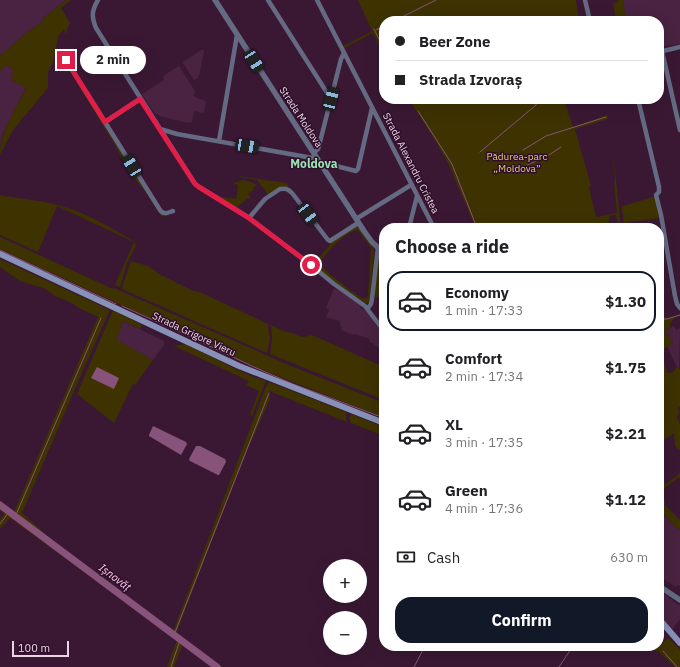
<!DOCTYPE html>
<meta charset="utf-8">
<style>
:root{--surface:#fff;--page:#f6f6f6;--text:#202124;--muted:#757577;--line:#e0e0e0;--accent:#111827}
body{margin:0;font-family:"IBM Plex Sans",sans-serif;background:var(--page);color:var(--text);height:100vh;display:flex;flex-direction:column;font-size:15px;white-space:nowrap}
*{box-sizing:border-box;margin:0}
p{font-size:13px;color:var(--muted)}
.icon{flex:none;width:22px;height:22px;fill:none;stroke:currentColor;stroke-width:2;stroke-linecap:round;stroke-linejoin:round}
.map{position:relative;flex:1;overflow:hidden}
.panel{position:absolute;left:379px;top:223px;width:285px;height:428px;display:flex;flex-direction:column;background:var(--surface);border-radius:16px;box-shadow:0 4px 16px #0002}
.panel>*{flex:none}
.hud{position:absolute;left:379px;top:16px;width:285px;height:88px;border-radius:16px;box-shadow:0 4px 16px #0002;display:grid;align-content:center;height:88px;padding:0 16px;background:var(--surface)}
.buttons{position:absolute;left:323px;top:559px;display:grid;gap:8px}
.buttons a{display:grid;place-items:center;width:44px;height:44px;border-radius:50%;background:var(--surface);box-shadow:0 4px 16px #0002;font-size:20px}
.scale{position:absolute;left:12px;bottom:10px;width:57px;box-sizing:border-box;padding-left:4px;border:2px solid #ebd4e4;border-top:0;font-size:11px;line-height:14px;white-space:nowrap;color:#ebd4e4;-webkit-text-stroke:3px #2f0f29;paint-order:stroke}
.end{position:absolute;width:18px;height:18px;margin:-9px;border:5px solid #e11d48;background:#fff;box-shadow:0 0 0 2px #fff}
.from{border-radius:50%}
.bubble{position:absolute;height:28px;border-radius:14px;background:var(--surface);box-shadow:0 4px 16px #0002;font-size:13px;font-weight:700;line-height:28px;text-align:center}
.car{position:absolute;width:12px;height:24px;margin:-12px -6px;border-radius:5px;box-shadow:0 0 3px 1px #0007;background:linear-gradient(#222 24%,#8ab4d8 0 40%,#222 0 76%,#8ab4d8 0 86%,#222 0)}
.hud b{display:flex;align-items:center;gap:14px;height:38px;font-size:15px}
.hud b+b{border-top:1px solid var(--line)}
.hud i{width:10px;height:10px;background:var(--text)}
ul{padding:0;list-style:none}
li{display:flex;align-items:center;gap:12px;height:60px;margin:0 8px 6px;padding:0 8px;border:2px solid transparent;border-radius:16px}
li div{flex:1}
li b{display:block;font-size:15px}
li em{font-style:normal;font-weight:700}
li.active{border-color:var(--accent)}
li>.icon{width:36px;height:36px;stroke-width:1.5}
h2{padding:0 16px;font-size:18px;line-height:48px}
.pay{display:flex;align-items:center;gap:10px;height:44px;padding:0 16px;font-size:15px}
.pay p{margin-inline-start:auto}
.cta{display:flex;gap:8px;margin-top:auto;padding:8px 16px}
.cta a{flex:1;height:46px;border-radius:16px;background:var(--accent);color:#fff;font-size:16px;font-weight:700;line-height:46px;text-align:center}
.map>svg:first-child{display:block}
.built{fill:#492341}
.green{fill:#3d3200;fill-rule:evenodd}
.water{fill:#87537b}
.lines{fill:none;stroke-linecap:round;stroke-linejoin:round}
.stream{stroke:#87537b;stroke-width:1}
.river{stroke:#87537b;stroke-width:7}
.minor{stroke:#656a83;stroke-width:4.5}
.tertiary{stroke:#656a83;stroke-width:5.5}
.secondary{stroke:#8891b8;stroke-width:6}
.route{stroke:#e11d48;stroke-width:5}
.labels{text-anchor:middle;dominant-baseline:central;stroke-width:3;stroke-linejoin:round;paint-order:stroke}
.street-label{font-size:10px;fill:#ebd4e4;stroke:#2f0f29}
.park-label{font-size:10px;fill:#e4cc6e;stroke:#2f0f29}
.water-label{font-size:11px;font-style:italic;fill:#ffcff3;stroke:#2f0f29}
.quarter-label{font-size:12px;font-weight:bold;fill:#9ae4b4;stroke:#2f0f29}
</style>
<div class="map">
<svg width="680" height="667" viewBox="0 0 680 667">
<rect width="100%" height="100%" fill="#3a1833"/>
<!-- built -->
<path class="built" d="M0,0H66L42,19L43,21L25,34L0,56Z
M623,0H680V44L659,47V21H626Z
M201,50H204V52L199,76L198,75V78L194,80L183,63V62Z
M6,65L14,71L13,77L11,80L26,87L3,133L0,147V71Z
M179,66L195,91L194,96L197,98L206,101L204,113L194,111L192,122H189L188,123L163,117L154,113L142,94L164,80L163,76Z
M334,288L356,301L361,306L360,308L365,310L371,316L384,333V354L374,344L369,341L370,340L367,338L355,334L354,335L348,333L342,330L340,324V321L326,317L329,310L326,308Z
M123,321L164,341V345L153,360L116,340Z
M674,326L676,330L680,328L679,369L676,365L667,346L673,343L665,331Z
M659,490L665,506L664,515L676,528H677L680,530V586L678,585L676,587L659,576Z
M662,592L680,606V619L672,630L659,615V593L661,594Z"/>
<!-- green -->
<path class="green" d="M66,0H71L61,8L70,23L68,27L66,35L64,29L58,37L53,62L48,72V88L13,130L0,155C0,131 16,109 26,88L11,80L13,77L11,74L14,71L6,65L0,71V56L25,34L43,21L42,19Z
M358,0H576L579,21H384V55L373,33L344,48L343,46L372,31Z
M618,0H623L626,21L624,20L616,21L613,3L618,2Z
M67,63L163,214V218L144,190L129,172L115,145L66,65Z
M409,99H564L573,127L607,115L608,119L575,129L591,186L589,187L596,217L617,213L614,182H615L613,152L621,228H618L616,215L609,216V228H476L449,165L436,142Z
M239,176L287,183L288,187L270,194H268L257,180L240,177Z
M243,180L251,182L257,185L253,188L254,190L248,194L251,198L250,199L248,198L237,207L215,196L236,199L238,185L235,184L234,185L233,183Z
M0,195C20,199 41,200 61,206C87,213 111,228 134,241L136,246L127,263L120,287L115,285L134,242L57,206L38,252L0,235Z
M653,197H655L660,218L625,223L626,228H624L622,207L623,206Z
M354,227H358L374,249L370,302L368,303H366L340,287L314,265V264L334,240ZM358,230L371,248L368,297L363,299L347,288L318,264C327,253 343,232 358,230Z
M0,237L113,289L114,288L123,292L291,366L384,403V418L255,367L0,249Z
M0,259L110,310L84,368L22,513L53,541L173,632L265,389L269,382L346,412V417L347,422L269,391L270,398L267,406L247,451L220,519L176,634L223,667H214L183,644L174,667H167L177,640L10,518L0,529V519L4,514L0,510V501L14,512L98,317L81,309L68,301L55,296L46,289L20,281L0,267Z
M378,259L384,266V269L379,274L384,280V284L379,289L384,295V297L379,298L376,297L374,294Z
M131,261L148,266L161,275L191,290L202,293L268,324L270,340L267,353L122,289V287Z
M113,310L142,325L140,329L123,321L117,340L153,360L135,385L133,384L114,423L77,394Z
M680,314V315C673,318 671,320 670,328L665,331L673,343L659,352V317L664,316L666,318Z
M271,325L284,331L292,333L299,336L303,337L312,335L384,367V400L270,354L272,339Z
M185,344L246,374L266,381L252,416L250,415L259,391L246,385L249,381L174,346Z
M659,355L663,359L667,372L672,373L677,367L680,369V406L678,408L679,414L677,416L680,425V449L678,450L675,445L674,433L665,439L659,441Z
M351,414L384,427V436L351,423L349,418Z
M680,473V477L661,490L666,506L680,520V530L677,528H676L661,511L665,506L659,490V476L660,479L666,484Z
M663,632L680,650V667H675L658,651C654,651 652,649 650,646H653L656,648L668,638Z"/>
<!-- water -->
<path class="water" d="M97,367L119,378L114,389L91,378Z
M153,426L186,442L187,444L181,455L149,436V435Z
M196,446H200L225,459L226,462L219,475H218L190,461L189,459Z"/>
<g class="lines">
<!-- stream -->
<path class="stream" d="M398,19L436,0
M374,29L384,49
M376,30L384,26
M418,111L452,164L477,228
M523,150L546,136L606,117
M480,152L536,105L537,99
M527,165L546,157L561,147
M0,250L116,304
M122,306L182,333L254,367L293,384L384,418
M659,319H667L680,315
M15,517L101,318
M0,524L9,512
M174,635L269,393
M663,651L677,667
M171,667L180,640
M414,667L425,646
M559,667L573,646"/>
<!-- river -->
<path class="river" d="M0,505L217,667"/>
<!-- minor -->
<path class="minor" d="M98,0C92,10 91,16 96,28L195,184L199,187L233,208L249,218L311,265L334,284L365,306L384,331
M268,0L331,99
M317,0L434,228
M585,0L590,21
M662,51L680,130
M659,52L680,47
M66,60L160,210C164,215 167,213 173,211
M638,99L659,187V192L656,195L661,215L675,296L677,304L680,308
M105,122L140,99
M160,129L177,134L318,159
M219,141L237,35
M314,153L318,149L319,146L341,59L344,53
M320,162L356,171L358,169L372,108
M249,218L265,199L280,189C286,188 288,189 292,193L328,240L330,241L358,223
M356,219L411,185
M409,228L417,196
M368,308L371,304L372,299L378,247"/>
<!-- tertiary -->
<path class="tertiary" d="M215,0L364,231L372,242L384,253
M659,586L680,600"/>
<!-- secondary -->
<path class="secondary" d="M0,254L239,366L384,423
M659,619L680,643"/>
</g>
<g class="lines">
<!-- route -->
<path class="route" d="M66,60L105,122L140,99L195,184L199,187L233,208L249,218L311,265"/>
</g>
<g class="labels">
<!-- street labels -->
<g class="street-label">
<text transform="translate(301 117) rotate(57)">Strada Moldova</text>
<text transform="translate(411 163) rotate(63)">Strada Alexandru Cristea</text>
<text transform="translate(194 334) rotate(25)">Strada Grigore Vieru</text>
</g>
<!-- park labels -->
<g class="park-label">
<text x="517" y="156">Pădurea-parc<tspan x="517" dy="12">„Moldova”</tspan></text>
</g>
<!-- water labels -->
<g class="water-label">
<text transform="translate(115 577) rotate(37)">Ișnovăț</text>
</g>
<!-- quarter labels -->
<g class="quarter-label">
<text x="314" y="163">Moldova</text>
</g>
</g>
</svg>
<div class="buttons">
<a>+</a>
<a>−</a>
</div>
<div class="scale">100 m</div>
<i class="end from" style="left:311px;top:265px"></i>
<i class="end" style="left:66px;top:60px"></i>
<div class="bubble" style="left:80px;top:46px;width:66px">2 min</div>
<i class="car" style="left:254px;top:61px;rotate:147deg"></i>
<i class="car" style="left:331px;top:99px;rotate:14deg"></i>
<i class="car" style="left:247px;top:146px;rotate:100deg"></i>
<i class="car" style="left:132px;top:166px;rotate:329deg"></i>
<i class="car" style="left:308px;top:214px;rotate:143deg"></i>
<div class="hud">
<b><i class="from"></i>Beer Zone</b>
<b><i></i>Strada Izvoraș</b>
</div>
<section class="panel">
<h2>Choose a ride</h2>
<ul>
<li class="active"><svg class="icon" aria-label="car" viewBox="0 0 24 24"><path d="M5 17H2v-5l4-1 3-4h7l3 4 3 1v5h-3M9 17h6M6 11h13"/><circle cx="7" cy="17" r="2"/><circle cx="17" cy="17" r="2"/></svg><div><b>Economy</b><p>1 min · 17:33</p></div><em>$1.30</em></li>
<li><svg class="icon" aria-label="car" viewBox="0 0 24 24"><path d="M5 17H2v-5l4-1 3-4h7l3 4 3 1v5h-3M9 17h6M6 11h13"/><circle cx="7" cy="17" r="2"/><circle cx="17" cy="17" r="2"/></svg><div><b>Comfort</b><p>2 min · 17:34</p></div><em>$1.75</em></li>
<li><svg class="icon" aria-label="car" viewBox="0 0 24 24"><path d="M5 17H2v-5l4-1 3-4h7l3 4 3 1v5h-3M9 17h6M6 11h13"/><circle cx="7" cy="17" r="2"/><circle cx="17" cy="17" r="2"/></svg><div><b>XL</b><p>3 min · 17:35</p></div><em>$2.21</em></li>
<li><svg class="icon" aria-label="car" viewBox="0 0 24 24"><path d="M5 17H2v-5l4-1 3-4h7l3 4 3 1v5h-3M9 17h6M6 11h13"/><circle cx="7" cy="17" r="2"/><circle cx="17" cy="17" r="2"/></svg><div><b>Green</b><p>4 min · 17:36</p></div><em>$1.12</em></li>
</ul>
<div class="pay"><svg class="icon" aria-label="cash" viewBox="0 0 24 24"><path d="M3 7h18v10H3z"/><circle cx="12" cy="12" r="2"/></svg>Cash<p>630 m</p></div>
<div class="cta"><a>Confirm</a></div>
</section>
</div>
